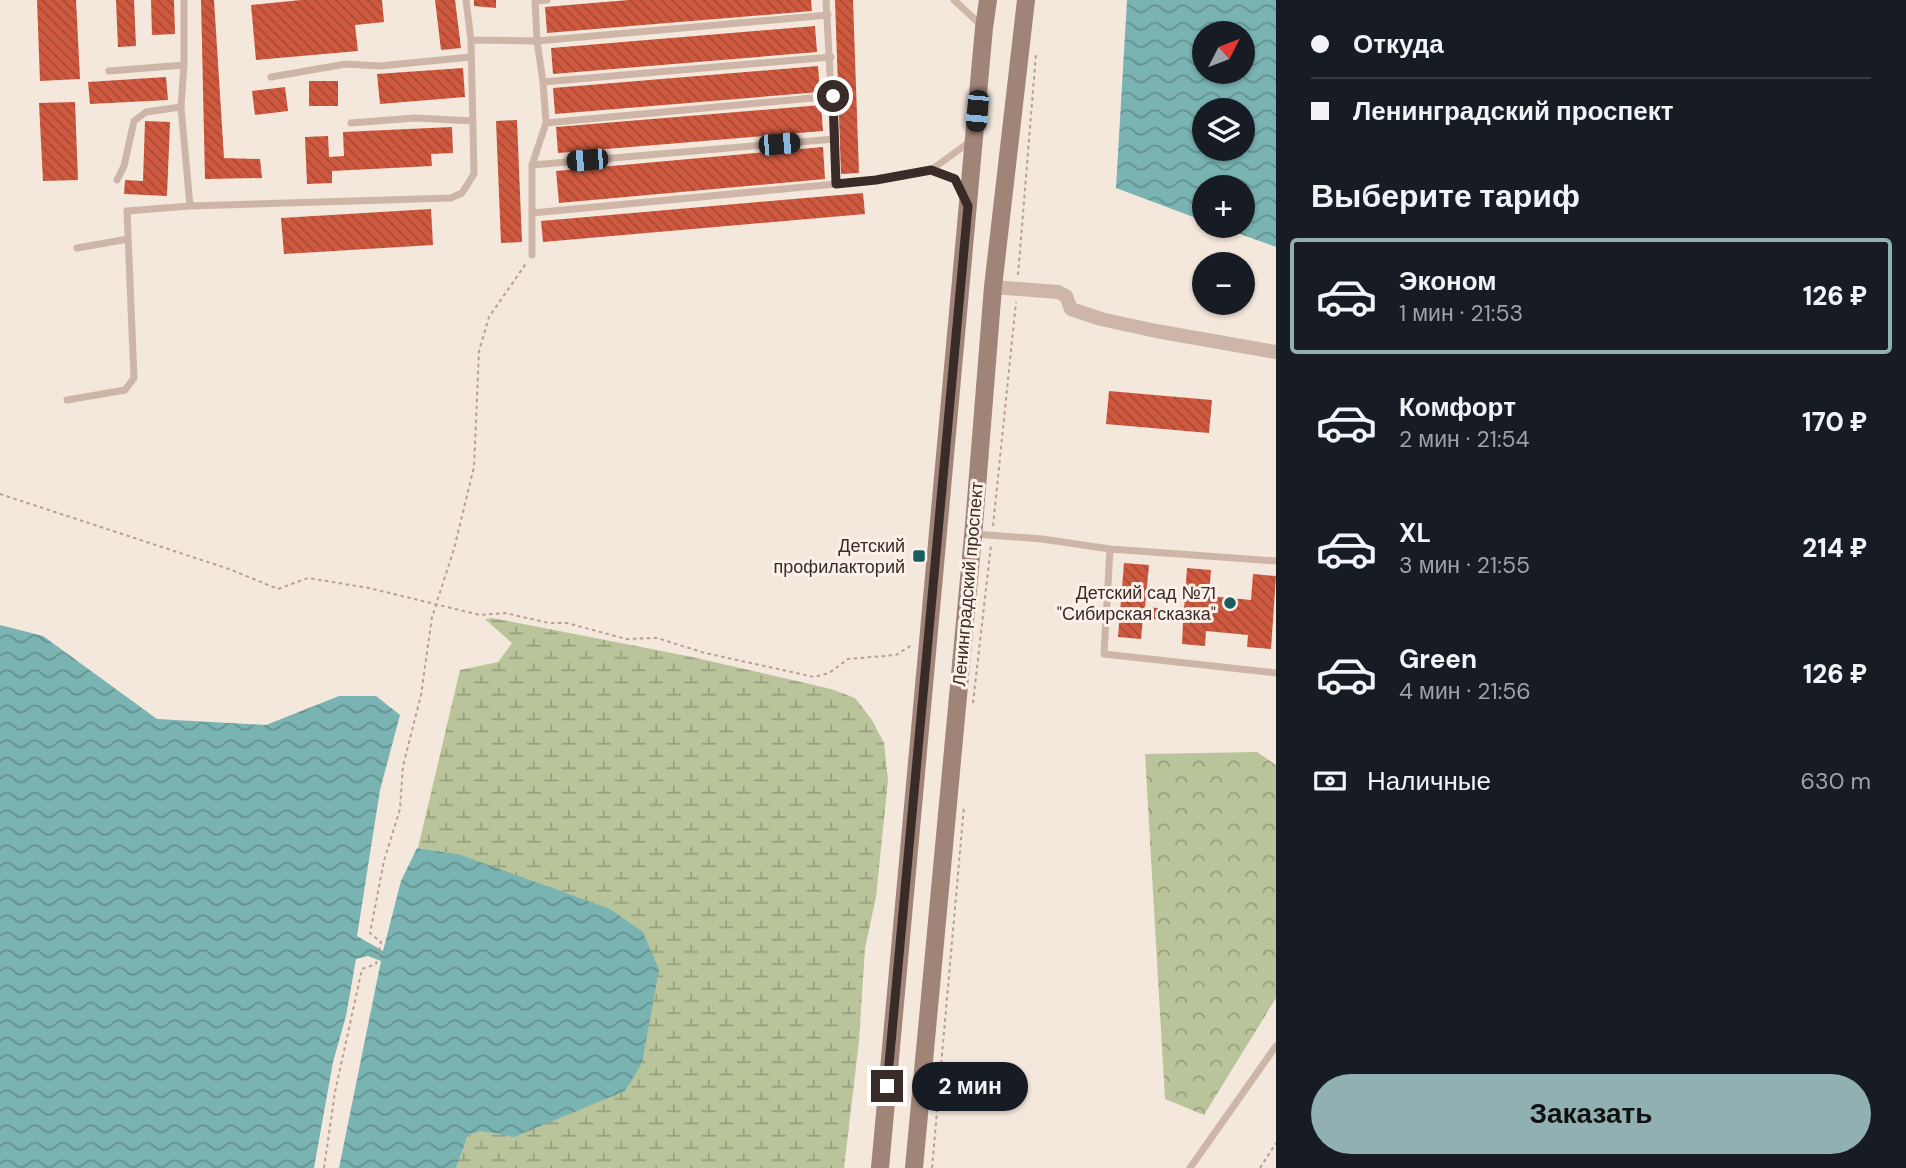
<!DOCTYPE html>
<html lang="ru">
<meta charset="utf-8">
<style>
:root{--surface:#171b24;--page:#20242c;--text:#f1f3f6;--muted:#9ea1a6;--line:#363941;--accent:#90b0b1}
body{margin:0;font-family:"DM Sans",sans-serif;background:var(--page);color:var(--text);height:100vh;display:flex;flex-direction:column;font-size:26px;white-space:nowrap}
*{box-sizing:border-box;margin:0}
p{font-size:23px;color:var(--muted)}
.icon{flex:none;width:38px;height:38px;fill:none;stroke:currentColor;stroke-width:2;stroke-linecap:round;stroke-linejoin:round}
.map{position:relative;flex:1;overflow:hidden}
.sheet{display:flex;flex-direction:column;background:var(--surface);width:630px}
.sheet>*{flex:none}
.hud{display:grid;align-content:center;height:154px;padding:0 35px;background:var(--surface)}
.needle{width:46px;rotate:48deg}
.controls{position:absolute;left:1192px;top:21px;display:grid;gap:14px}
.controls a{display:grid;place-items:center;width:63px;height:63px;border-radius:50%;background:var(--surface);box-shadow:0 2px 5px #0004;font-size:35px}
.end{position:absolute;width:32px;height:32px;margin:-16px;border:9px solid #392c28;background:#fff;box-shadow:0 0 0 4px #fff}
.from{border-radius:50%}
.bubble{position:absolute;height:49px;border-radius:24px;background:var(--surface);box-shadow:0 2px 5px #0004;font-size:23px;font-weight:800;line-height:49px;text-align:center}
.car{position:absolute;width:21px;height:42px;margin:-21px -10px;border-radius:9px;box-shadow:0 0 5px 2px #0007;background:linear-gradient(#222 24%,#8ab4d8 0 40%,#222 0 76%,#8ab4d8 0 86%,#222 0)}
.hud b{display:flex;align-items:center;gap:24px;height:66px;font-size:26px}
.hud b+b{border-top:2px solid var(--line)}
.hud i{width:18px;height:18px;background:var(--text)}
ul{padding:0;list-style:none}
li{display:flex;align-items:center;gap:21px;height:116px;margin:0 14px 10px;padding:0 21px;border:4px solid transparent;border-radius:7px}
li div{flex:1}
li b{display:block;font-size:26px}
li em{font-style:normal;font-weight:800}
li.on{border-color:var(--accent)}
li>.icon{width:63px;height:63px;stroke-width:1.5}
h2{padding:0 35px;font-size:32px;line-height:84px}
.pay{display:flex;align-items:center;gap:18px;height:77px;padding:0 35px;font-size:26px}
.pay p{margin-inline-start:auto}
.action{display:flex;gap:14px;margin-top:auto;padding:14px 35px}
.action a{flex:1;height:80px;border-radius:42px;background:var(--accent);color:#111;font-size:28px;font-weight:800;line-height:80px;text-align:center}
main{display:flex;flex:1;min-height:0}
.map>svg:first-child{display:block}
.forest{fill:url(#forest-crowns)}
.wetland{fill:url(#wetland-marsh)}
.water{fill:url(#water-waves);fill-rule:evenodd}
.building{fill:url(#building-back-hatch)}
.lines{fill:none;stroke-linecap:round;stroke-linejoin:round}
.path{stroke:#b99f91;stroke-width:2;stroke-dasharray:3.5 3.5;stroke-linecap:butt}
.service{stroke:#cdb6a7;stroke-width:7}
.minor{stroke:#cdb6a7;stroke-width:14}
.secondary{stroke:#a18478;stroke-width:18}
.route{stroke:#392c28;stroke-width:9}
.poi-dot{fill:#1a5d5d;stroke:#fbf1e9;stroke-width:2.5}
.labels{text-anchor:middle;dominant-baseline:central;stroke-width:6;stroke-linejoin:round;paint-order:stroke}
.poi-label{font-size:18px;fill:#392c28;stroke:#fbf1e9;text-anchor:end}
.street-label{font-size:18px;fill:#392c28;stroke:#fbf1e9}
</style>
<main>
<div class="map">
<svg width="1276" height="1168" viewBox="0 0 1276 1168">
<defs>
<pattern id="forest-crowns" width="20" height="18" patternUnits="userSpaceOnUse" patternTransform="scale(1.75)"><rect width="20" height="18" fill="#b9c49a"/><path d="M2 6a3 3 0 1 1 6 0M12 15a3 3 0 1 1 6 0" fill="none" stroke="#979f7e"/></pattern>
<pattern id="wetland-marsh" width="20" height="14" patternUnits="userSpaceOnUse" patternTransform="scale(1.75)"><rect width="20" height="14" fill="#b9c49a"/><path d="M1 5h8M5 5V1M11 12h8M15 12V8" fill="none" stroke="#979f7e"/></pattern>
<pattern id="water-waves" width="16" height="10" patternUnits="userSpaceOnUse" patternTransform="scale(1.75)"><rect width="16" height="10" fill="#79b3b2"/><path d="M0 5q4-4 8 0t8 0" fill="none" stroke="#649291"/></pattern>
<pattern id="building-back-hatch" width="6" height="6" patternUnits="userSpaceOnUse" patternTransform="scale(1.75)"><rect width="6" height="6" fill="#ce593f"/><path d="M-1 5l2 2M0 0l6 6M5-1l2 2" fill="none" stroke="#a84a35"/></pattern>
</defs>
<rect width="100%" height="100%" fill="#f4e7dc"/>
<!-- forest -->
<path class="forest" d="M1257,752L1276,765V998L1204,1115L1165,1099L1145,754Z"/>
<!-- wetland -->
<path class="wetland" d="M492,618L692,657L831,689L855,698L872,720L884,743L888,780L876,897L865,948L859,1041L844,1168H456L468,1135L481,1130L500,1135L458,854L418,848L460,670L498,662L512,643L485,619Z"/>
<!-- water -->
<path class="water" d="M1127,0H1276V247L1218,226H1242V187H1204V221L1116,188ZM1204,33H1242V72H1204ZM1204,110H1242V149H1204Z
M0,625L43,636L157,719L266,725L339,696H376L400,715L380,790L357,936L383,951L401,881L417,848L458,854L610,909L643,932L659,970L642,1063L625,1091L514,1137L481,1131L468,1135L456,1168H339L381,961L368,956L356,959L346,1016L333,1062L314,1168H0Z"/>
<!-- building -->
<path class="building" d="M37,0H76L80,79L40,81Z
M116,0H134L136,46L118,47Z
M151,0H174L175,34L152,35Z
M201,0H214L224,158L260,159L262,178L205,179Z
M301,0H382L384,22L355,25L358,51L256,60L251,5Z
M435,0H455L461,48L441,50Z
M474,0H496V8L474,6Z
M629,0H811L812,11L547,33L545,7Z
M835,0H853L859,173L841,174Z
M815,26L817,52L553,74L551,48Z
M818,66L820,92L555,114L553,88Z
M463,68L465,97L380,104L377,74Z
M166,77L168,100L90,104L88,82Z
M309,81H338V106H309Z
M285,87L288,111L255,115L252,91Z
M75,102L78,180L43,181L39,103Z
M821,105L823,131L558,153L556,127Z
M517,120L522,242L501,243L496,121Z
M145,121L170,122L167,196L124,194L125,180L143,181Z
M452,127L453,153L431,154L432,166L332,171V183L307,184L305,137L328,136L329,157L344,156L343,132Z
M823,147L825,179L559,203L556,171Z
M863,193L865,214L543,242L541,221Z
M431,209L433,245L284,254L281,218Z
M1109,391L1212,400L1209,433L1106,424Z
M1124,563L1149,565L1145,607L1184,610L1187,568L1211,570L1209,596L1251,600L1253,574L1276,576L1271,649L1247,647L1248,635L1206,631L1205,646L1182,644L1183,622L1143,618L1141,639L1118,637Z"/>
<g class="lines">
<!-- path -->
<path class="path" d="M1018,275L1036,54
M0,494L229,569L278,589L308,578L369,588L480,615L505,613L549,623H567L626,639L657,638L705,653L814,677L829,673L848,659L896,655L912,645
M993,526L1016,302
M973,703L991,545
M324,1168L335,1092L362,969L376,964L381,942L370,933L384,861L400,809L403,766L421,695L432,617L454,549L474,467L479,351L489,317L527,262
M932,1168L964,806
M1260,1168L1276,1143"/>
<!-- service -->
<path class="service" d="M535,0L537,41L543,82L546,123L532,165V213L836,184
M826,0L836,184L875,180L931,170L971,141
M954,0L982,26
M535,1L547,0
M471,40L537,41L828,15
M109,71L184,65
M271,77L346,64L379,66L471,57
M543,82L831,57
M351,123L415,118L473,121
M546,123L833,96
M532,165L834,139
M931,170L955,179L963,196
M117,180L124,166L134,121L146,112L181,107
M190,206L451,198L462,193L474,174L471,40L466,0
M77,248L128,239
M532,255V213
M67,400L125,390L134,378L127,211L190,206L181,107L184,65V0
M974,534L1042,539L1110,549L1276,561
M1110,549L1104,654L1276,673
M1190,1168L1276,1046"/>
<!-- minor -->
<path class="minor" d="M993,287L1058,292L1066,296L1071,309L1101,319L1156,331L1276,352"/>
<!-- secondary -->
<path class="secondary" d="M880,1168L984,28L988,0
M914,1168L974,525L993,287L1026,0"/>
</g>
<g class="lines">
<!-- route -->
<path class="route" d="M833,96L836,184L876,180L931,170L955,179L968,206L887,1086"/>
</g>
<!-- markers -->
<g class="poi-dot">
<rect x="912" y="549" width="14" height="14" rx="3.5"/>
<circle cx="1230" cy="603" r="7"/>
</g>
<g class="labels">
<!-- poi labels -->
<g class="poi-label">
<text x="905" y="546">Детский<tspan x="905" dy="21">профилакторий</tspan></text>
<text x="1216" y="593">Детский сад №71<tspan x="1216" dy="21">"Сибирская сказка"</tspan></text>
</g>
<!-- street labels -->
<g class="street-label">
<text transform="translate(968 584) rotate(-85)">Ленинградский проспект</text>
</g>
</g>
</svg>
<div class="controls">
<a><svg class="needle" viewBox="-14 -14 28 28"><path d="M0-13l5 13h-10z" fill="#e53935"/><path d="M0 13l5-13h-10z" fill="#9ea1a6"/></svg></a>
<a><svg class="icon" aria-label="layers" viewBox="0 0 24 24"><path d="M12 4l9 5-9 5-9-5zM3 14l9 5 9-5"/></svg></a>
<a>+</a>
<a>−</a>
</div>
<i class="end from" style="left:833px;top:96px"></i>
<i class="end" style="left:887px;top:1086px"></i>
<div class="bubble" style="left:912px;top:1062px;width:116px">2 мин</div>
<i class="car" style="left:977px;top:111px;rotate:185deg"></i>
<i class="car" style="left:779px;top:144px;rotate:85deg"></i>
<i class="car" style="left:587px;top:160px;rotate:265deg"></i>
</div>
<section class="sheet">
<div class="hud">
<b><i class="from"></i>Откуда</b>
<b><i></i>Ленинградский проспект</b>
</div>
<h2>Выберите тариф</h2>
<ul>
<li class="on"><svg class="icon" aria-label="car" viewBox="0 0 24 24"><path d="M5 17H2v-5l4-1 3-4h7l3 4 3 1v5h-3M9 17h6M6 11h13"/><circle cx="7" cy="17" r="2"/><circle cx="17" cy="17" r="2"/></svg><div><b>Эконом</b><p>1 мин · 21:53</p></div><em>126 ₽</em></li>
<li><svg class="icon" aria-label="car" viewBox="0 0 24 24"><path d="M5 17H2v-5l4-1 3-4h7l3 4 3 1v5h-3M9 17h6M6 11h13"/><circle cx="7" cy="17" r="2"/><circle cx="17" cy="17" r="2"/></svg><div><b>Комфорт</b><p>2 мин · 21:54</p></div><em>170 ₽</em></li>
<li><svg class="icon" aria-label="car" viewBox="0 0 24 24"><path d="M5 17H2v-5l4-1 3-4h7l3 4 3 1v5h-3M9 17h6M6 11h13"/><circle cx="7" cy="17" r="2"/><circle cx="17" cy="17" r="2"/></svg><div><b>XL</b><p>3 мин · 21:55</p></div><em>214 ₽</em></li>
<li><svg class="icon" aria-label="car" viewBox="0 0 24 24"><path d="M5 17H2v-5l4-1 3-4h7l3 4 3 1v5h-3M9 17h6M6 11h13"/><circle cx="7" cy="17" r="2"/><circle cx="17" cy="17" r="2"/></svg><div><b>Green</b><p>4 мин · 21:56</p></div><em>126 ₽</em></li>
</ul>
<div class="pay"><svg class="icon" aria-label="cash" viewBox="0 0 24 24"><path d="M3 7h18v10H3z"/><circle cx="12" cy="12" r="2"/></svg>Наличные<p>630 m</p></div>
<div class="action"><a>Заказать</a></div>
</section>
</main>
